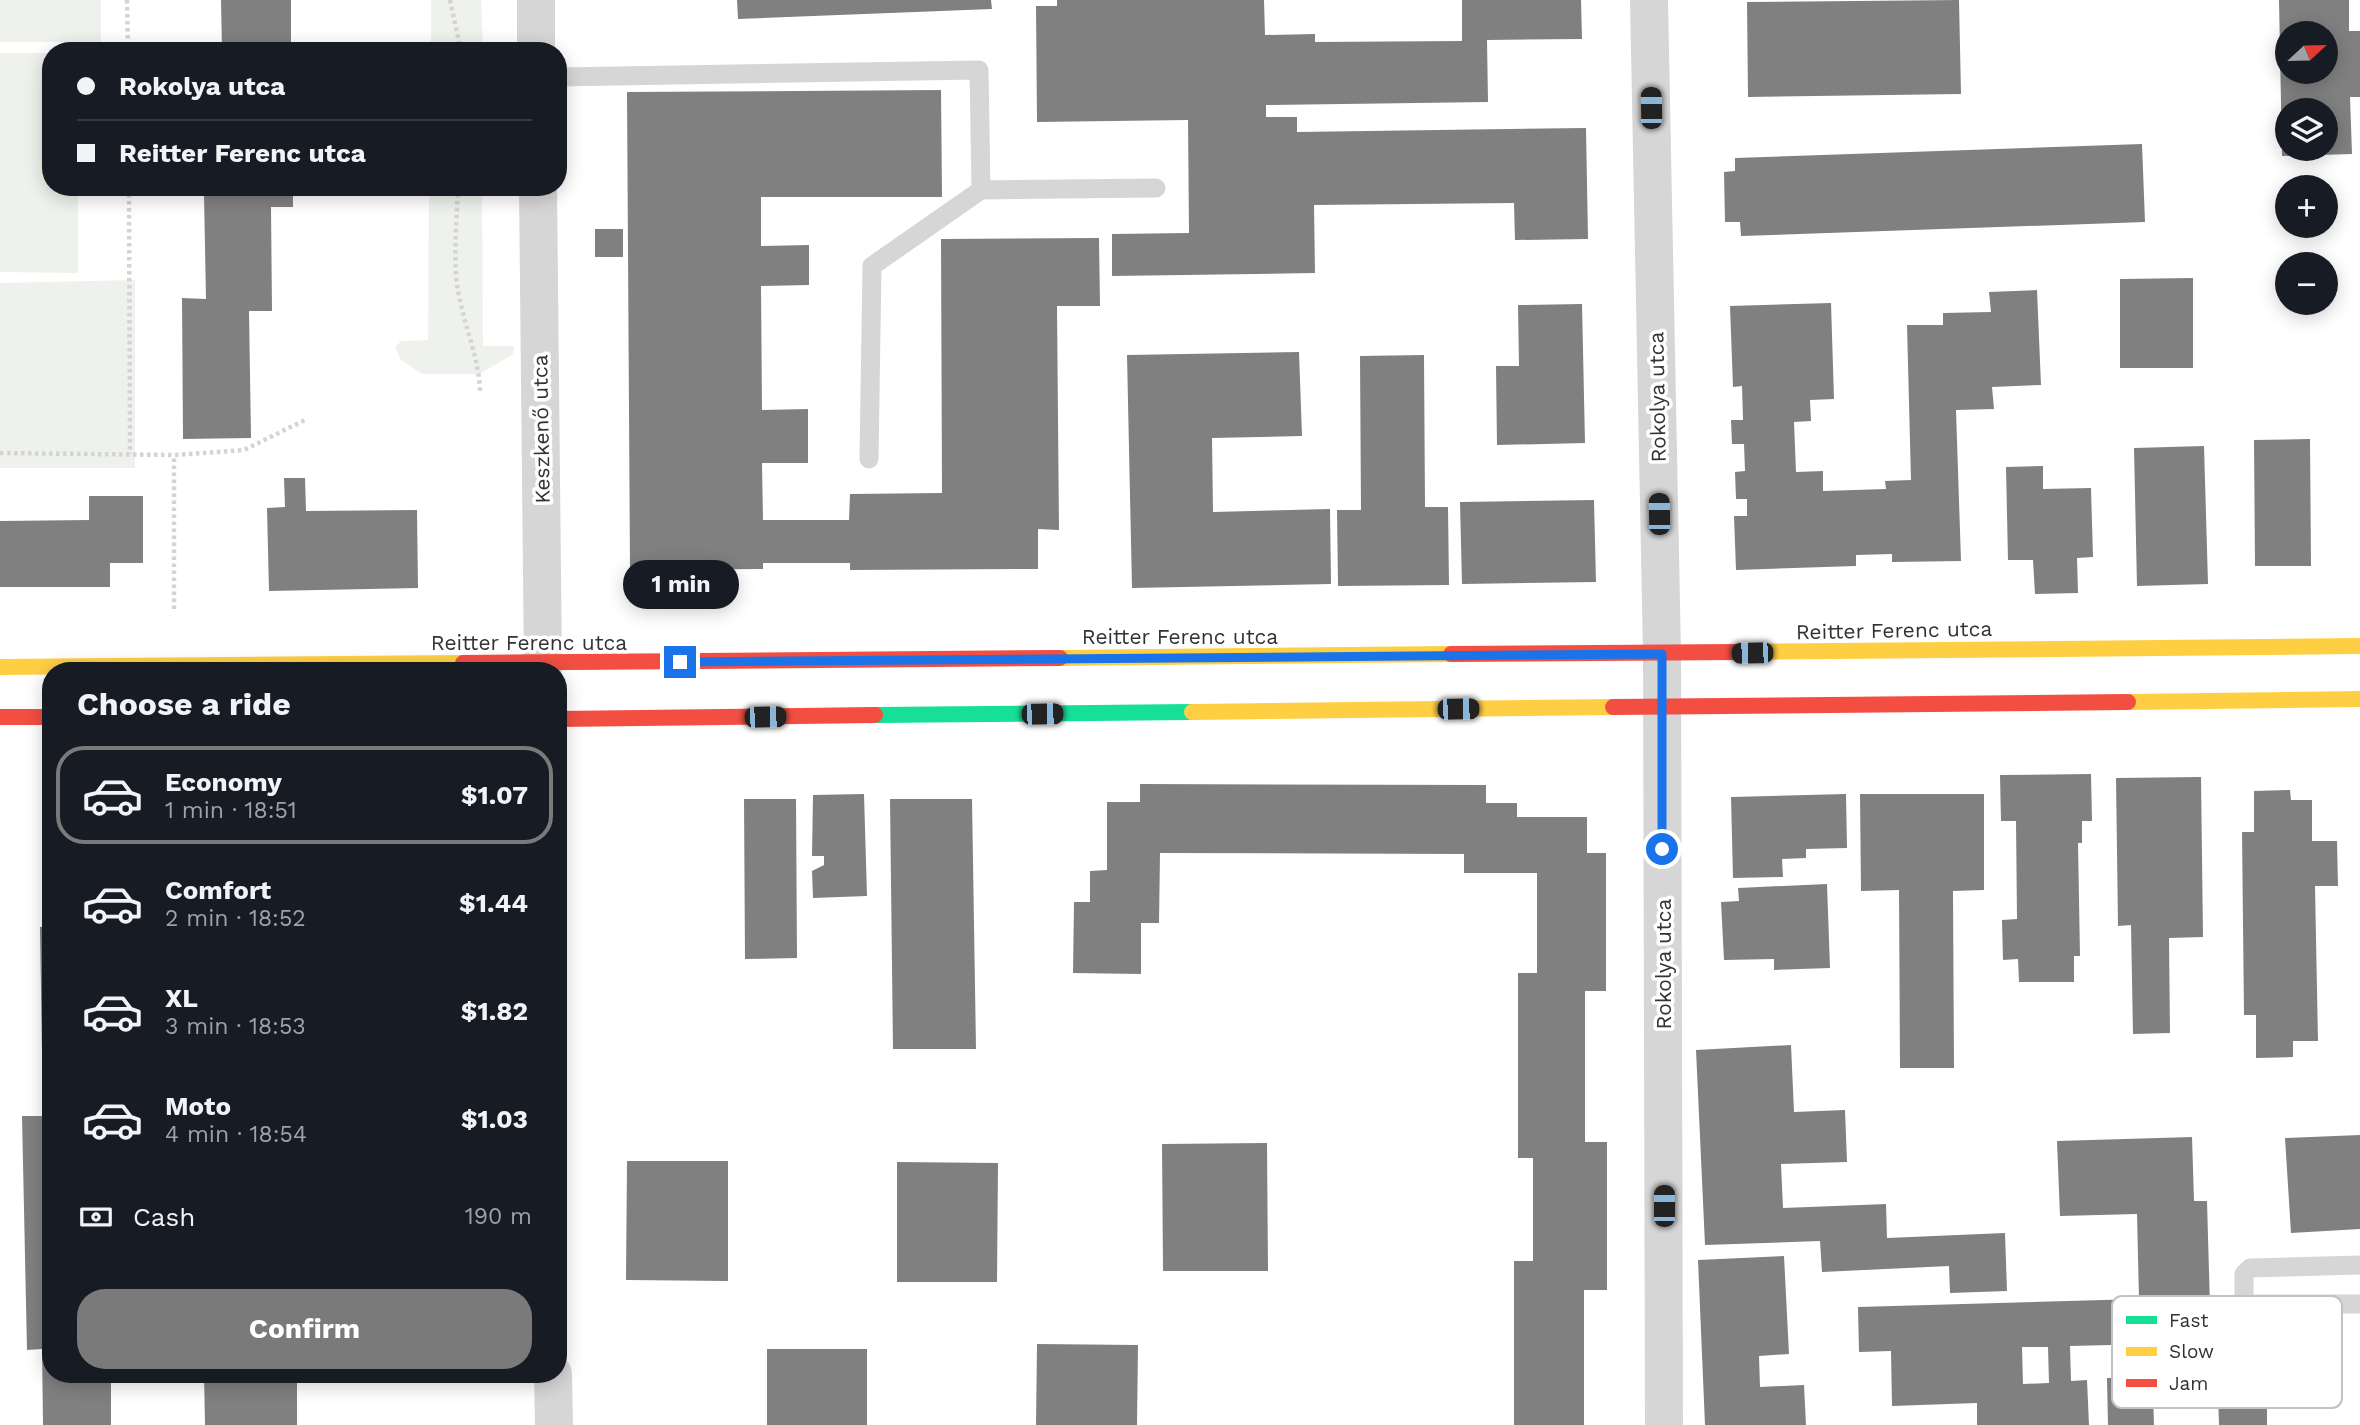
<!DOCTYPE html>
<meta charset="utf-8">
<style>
:root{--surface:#171b24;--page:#242831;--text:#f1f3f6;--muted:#9ea1a6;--line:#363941;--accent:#7a7a7a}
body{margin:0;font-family:"Work Sans",sans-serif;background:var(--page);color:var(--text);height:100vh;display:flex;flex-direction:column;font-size:26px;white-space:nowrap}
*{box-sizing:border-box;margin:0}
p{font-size:23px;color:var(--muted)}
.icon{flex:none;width:38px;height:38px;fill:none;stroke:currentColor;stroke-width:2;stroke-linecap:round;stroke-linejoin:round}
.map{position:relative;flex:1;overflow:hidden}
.sheet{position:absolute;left:42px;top:662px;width:525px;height:721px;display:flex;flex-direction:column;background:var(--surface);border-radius:28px;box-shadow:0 4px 18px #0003}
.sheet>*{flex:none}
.banner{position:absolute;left:42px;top:42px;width:525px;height:154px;border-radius:28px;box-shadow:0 4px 18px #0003;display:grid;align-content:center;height:154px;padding:0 35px;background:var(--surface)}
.needle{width:46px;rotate:68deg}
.buttons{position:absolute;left:2275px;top:21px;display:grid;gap:14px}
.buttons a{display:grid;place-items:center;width:63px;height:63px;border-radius:50%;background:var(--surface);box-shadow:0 4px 18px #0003;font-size:35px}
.end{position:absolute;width:32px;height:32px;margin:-16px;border:9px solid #1a73e8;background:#fff;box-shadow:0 0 0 4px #fff}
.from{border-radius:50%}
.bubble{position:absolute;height:49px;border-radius:24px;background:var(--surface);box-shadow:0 4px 18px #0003;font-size:23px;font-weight:700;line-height:49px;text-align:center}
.car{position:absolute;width:21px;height:42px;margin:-21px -10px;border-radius:9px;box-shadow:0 0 5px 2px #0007;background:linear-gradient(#222 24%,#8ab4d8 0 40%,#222 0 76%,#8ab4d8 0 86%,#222 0)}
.banner b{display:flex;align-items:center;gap:24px;height:66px;font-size:26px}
.banner b+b{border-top:2px solid var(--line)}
.banner i{width:18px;height:18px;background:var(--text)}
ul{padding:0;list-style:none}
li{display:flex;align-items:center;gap:21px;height:98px;margin:0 14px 10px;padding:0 21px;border:4px solid transparent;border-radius:28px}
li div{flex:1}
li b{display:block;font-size:26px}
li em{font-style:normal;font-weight:700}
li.active{border-color:var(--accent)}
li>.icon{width:63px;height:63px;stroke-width:1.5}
h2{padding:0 35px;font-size:32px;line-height:84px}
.pay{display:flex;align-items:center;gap:18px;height:77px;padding:0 35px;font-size:26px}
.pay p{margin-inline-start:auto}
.button{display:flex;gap:14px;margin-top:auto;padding:14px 35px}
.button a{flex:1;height:80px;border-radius:28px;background:var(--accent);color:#fff;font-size:28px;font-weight:700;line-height:80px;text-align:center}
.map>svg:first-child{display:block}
.green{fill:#eff2ec}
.building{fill:#808080;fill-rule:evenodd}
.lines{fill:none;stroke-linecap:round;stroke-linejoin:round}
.path{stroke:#d4d4d4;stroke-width:4.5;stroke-dasharray:3.5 3.5;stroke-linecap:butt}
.lane{stroke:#d6d6d6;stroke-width:19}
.street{stroke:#d6d6d6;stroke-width:38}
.fast{stroke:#16e098;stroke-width:16}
.slow{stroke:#ffcf43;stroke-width:16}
.jam{stroke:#f24e42;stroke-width:16}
.route{stroke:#1a73e8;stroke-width:9}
.labels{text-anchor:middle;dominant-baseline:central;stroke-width:7;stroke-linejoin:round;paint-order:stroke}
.street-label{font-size:21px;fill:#323232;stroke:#fff}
.key{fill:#fff;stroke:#c2c2c2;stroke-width:2}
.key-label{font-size:19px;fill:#323232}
</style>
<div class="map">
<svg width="2360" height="1425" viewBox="0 0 2360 1425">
<rect width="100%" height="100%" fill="#fff"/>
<!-- green -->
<path class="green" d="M0,0H101V42H0Z
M431,0H481L483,51H431Z
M0,53H51V187H78V273L0,272Z
M429,187H482L483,346H514L513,354L480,374H422L401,360L395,347L401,341L428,340Z
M135,280V468H0V283Z"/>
<!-- building -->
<path class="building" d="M221,0H291V51H222Z
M737,0H991L992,9L738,19Z
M1057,0H1264L1265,35L1315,34V42L1462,41V0H1581L1582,39L1487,40L1488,102L1266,105V117H1297V132L1586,128L1588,239L1515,240L1514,203L1314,205L1315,273L1112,276V234L1189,233L1188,120L1037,122L1036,6H1057Z
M1959,0L1961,94L1748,97L1747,2Z
M2279,0H2349V31H2360V97H2350L2352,154L2282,156ZM2287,33H2326V72H2287ZM2287,110H2326V149H2287Z
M941,90L942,197H761V246L809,245V285L761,286L762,410L808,409V463H762L763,520H849L850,494L942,493L941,239L1099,238L1100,306H1057L1059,530L1038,529V569L850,570V563H763V569L630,570L627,92Z
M2142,144L2145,222L1741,236L1740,222H1725L1724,172L1735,171V158Z
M223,187H293V207H271L272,311H249L251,438L183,439L182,298L206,299L204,195H223Z
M595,229H623V257H595Z
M2193,278V368H2120V279Z
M2037,290L2041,385L1992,387L1994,409L1956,410L1961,561L1892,562V554L1856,555V566L1736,570L1734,516H1747V499H1736L1735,472L1745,471L1744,444H1732L1731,420H1743L1742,386L1733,387L1730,306L1831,303L1834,399L1810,400L1811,421L1794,422L1796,472L1823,471V491L1886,489L1885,481L1911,480L1907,325H1943V313L1991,312L1989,292Z
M1582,304L1585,443L1497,445L1496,366H1519L1518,305Z
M1299,352L1302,436L1212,438L1213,512L1330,509L1331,584L1132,588L1127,355Z
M1424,355L1425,507H1448L1449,585L1338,586L1337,510H1361L1360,356Z
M2310,439L2311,566H2255L2254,440Z
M2204,446L2208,584L2137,586L2134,448Z
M2043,466V489L2091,488L2093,557L2077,558L2078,593L2035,594L2033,560H2008L2006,467Z
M284,478H305L306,511L417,510L418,588L269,591L267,508L285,507Z
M89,496H143V563H110V587H0V521L89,520Z
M1594,500L1596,582L1462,584L1460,502Z
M2091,774L2092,821H2082V843H2078L2080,956H2074V982H2019L2018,959L2003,960L2002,920L2017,919L2016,821H2001L2000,775Z
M2201,777L2203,937L2169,938L2170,1033L2133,1034L2131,925L2118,926L2116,778Z
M1140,784L1486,785V803H1517V817H1587V853H1606V991H1585V1142H1607V1290H1584V1425H1514V1261H1533V1158H1518V973H1537V873H1464V854L1160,853L1159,923H1141V974L1073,973L1074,902H1090V871L1107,870V802H1140Z
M2290,790L2291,800H2312V841H2337L2338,886H2315L2318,1041H2293V1057L2256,1058V1015H2244L2242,832H2254V791Z
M864,794L867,896L813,898L812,871L824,865V856H812L813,795Z
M1846,794L1847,848L1806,849V858L1782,859L1783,877L1733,878L1731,797Z
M1860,794H1984V890L1953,891L1954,1068H1900L1899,890L1861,891Z
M744,799H796L797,958L745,959Z
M890,799H972L976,1049H893Z
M1827,884L1830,968L1774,970V959L1724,960L1721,902L1739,901L1738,888Z
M51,926V1374H111V1425H43L42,1349L27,1350L22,1116H43L40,927Z
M1791,1045L1794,1112L1845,1110L1847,1162L1781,1164L1783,1208L1886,1204L1887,1238L2005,1233L2007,1291L1950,1293L1949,1266L1822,1272L1820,1241L1705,1245L1696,1050Z
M2360,1135V1229L2291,1233L2285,1138Z
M2192,1137L2194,1201H2207L2211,1342L2285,1340L2287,1399H2267V1425H2219L2218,1393L2153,1395L2154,1425H2108L2107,1378L2152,1377V1344L2070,1346L2071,1381L2087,1380L2089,1425H1977V1403L1892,1406L1891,1351L1859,1352L1858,1307L2139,1299L2137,1214L2060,1216L2057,1141ZM2022,1347H2048L2049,1383L2023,1384Z
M1267,1143L1268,1271H1163L1162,1144Z
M627,1161H728V1281L626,1280Z
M897,1162L998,1163L997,1282H897Z
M1784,1256L1789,1354L1759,1356L1760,1387L1804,1385L1806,1425H1705L1698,1260Z
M1037,1344L1138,1345L1137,1425H1036Z
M767,1349H867V1425H767Z
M204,1374H297V1425H205Z"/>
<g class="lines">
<!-- path -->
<path class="path" d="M127,0L128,51
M450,0L461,51
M129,187L130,454
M458,187C457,216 454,247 456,275C459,315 480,356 480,393
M0,453L174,455L244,450L307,419
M174,609V455"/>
<!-- lane -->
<path class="lane" d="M558,77L979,70L981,190L1156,188
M869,459L872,266L981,190
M2360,1265L2250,1268L2244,1274V1298L2248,1304H2360"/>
<!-- street -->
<path class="street" d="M536,0V51
M1649,0L1662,654L1664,1425
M538,187L543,670
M553,1374L554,1425"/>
<!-- fast -->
<path class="fast" d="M875,715L1192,712"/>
<!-- slow -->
<path class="slow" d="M1738,652L2360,646
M1060,658L1451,654
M0,667L463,663
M2128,702L2360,699
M1192,712L1613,707"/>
<!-- jam -->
<path class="jam" d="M1451,654L1738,652
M463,663L1060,658
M1613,707L2128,702
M0,717H51
M558,719L875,715"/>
</g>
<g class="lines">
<!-- route -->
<path class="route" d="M680,662L1662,654V849"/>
</g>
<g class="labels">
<!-- street labels -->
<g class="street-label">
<text transform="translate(1657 397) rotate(-91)">Rokolya utca</text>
<text transform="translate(541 429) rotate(-91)">Keszkenő utca</text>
<text transform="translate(1894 630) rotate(-1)">Reitter Ferenc utca</text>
<text x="1180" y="636">Reitter Ferenc utca</text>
<text x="529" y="642">Reitter Ferenc utca</text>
<text transform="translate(1663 964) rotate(-90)">Rokolya utca</text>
</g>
</g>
<!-- legend -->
<rect x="2112" y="1296" width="230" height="112" rx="10" class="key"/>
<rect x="2126" y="1316" width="31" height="8" fill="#16e098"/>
<rect x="2126" y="1347" width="31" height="9" fill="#ffcf43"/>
<rect x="2126" y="1379" width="31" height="8" fill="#f24e42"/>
<g class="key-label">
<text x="2169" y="1327">Fast</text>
<text x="2169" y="1358">Slow</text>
<text x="2169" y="1390">Jam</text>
</g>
</svg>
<div class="buttons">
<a><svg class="needle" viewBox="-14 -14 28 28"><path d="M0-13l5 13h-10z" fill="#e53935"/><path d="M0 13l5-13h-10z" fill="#9ea1a6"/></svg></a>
<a><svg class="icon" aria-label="layers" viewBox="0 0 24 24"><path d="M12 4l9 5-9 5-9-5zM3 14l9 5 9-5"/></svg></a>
<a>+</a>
<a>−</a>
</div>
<i class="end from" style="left:1662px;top:849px"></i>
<i class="end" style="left:680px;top:662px"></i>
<div class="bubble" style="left:623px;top:560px;width:116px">1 min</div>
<i class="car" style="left:1651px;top:108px;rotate:359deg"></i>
<i class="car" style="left:1659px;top:514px;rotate:359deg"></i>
<i class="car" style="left:1752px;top:653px;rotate:269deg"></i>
<i class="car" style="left:1458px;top:709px;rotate:89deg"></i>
<i class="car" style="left:1042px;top:714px;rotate:89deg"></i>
<i class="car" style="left:765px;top:717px;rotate:89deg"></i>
<i class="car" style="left:1664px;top:1206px;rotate:0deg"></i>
<div class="banner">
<b><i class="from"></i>Rokolya utca</b>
<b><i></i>Reitter Ferenc utca</b>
</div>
<section class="sheet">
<h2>Choose a ride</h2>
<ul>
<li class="active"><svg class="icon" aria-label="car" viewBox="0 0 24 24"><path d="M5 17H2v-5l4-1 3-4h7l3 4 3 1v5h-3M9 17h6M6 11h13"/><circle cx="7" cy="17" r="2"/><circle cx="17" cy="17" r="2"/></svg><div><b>Economy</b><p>1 min · 18:51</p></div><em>$1.07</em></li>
<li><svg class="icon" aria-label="car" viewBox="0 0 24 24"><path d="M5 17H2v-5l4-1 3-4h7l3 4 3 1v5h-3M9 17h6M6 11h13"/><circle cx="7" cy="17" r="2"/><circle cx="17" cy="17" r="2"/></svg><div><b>Comfort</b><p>2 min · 18:52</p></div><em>$1.44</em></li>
<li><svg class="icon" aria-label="car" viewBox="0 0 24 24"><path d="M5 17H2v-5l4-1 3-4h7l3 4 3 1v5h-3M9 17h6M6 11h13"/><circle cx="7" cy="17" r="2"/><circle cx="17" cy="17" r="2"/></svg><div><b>XL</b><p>3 min · 18:53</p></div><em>$1.82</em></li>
<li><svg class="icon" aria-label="car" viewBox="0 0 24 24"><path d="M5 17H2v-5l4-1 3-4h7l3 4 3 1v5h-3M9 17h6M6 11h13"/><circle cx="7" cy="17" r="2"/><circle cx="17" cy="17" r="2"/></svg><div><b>Moto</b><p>4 min · 18:54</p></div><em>$1.03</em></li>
</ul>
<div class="pay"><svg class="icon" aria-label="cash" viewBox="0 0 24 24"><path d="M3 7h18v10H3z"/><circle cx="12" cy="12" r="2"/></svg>Cash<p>190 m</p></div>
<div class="button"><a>Confirm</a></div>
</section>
</div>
